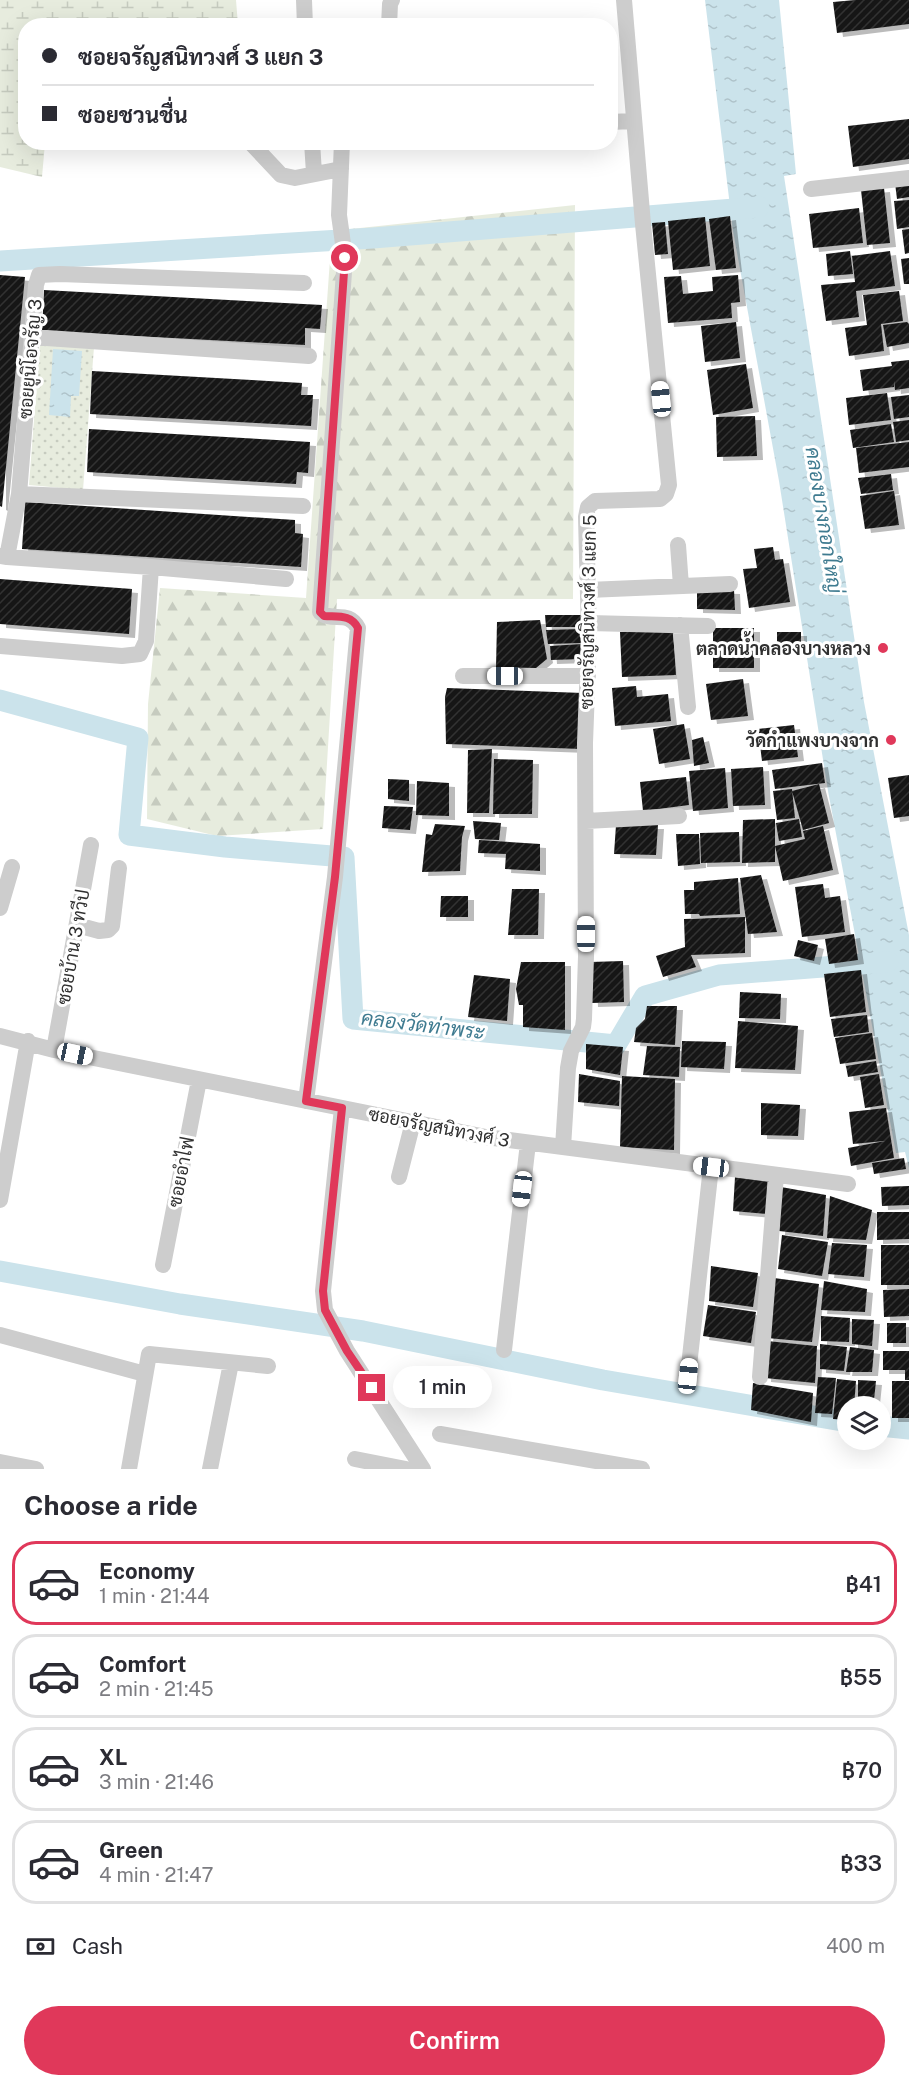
<!DOCTYPE html>
<meta charset="utf-8">
<style>
:root{--surface:#fff;--page:#f2f2f3;--text:#2b2b33;--muted:#7c7c81;--line:#e1e1e2;--accent:#e0385a}
body{margin:0;font-family:"Public Sans",Sarabun,sans-serif;background:var(--page);color:var(--text);height:100vh;display:flex;flex-direction:column;font-size:22px;white-space:nowrap}
*{box-sizing:border-box;margin:0}
p{font-size:20px;color:var(--muted)}
.icon{flex:none;width:33px;height:33px;fill:none;stroke:currentColor;stroke-width:2;stroke-linecap:round;stroke-linejoin:round}
.map{position:relative;height:1469px;overflow:hidden}
.panel{display:flex;flex-direction:column;background:var(--surface);flex:1}
.panel>*{flex:none}
.banner{position:absolute;left:18px;top:18px;width:600px;height:132px;border-radius:24px;box-shadow:0 6px 24px #0002;display:grid;align-content:center;height:132px;padding:0 24px;background:var(--surface)}
.tools{position:absolute;left:837px;top:1396px;display:grid;gap:12px}
.tools a{display:grid;place-items:center;width:54px;height:54px;border-radius:50%;background:var(--surface);box-shadow:0 6px 24px #0002;font-size:30px}
.end{position:absolute;width:27px;height:27px;margin:-14px;border:8px solid #e0385a;background:#fff;box-shadow:0 0 0 3px #fff}
.from{border-radius:50%}
.bubble{position:absolute;height:42px;border-radius:21px;background:var(--surface);box-shadow:0 6px 24px #0002;font-size:20px;font-weight:600;line-height:42px;text-align:center}
.car{position:absolute;width:18px;height:36px;margin:-18px -9px;border-radius:8px;box-shadow:0 0 4px 2px #0007;background:linear-gradient(#fff 24%,#345 0 40%,#fff 0 76%,#345 0 86%,#fff 0)}
.banner b{display:flex;align-items:center;gap:21px;height:57px;font-size:22px}
.banner b+b{border-top:2px solid var(--line)}
.banner i{width:15px;height:15px;background:var(--text)}
ul{padding:0;list-style:none}
li{display:flex;align-items:center;gap:18px;height:84px;margin:0 12px 9px;padding:0 12px;border:3px solid var(--line);border-radius:24px}
li div{flex:1}
li b{display:block;font-size:22px}
li em{font-style:normal;font-weight:600}
li.current{border-color:var(--accent)}
li>.icon{width:54px;height:54px;stroke-width:1.5}
h2{padding:0 24px;font-size:27px;line-height:72px}
.pay{display:flex;align-items:center;gap:15px;height:66px;padding:0 24px;font-size:22px}
.pay p{margin-inline-start:auto}
.cta{display:flex;gap:12px;margin-top:auto;padding:12px 24px}
.cta a{flex:1;height:69px;border-radius:36px;background:var(--accent);color:#fff;font-size:24px;font-weight:600;line-height:69px;text-align:center}
.map>svg:first-child{display:block}
.forest{fill:url(#forest-firs)}
.wetland{fill:url(#wetland-marsh)}
.park{fill:url(#park-dots)}
.water{fill:url(#water-ripples)}
.lines{fill:none;stroke-linecap:round;stroke-linejoin:round}
.canal{stroke:#cbe3eb;stroke-width:21}
.building{fill:url(#building-hatch);filter:url(#shadow)}
.street{stroke:#cdcdcd;stroke-width:16}
.route{stroke:#e0385a;stroke-width:8}
.poi-dot{fill:#e0385a;stroke:#fff;stroke-width:2}
.labels{text-anchor:middle;dominant-baseline:central;stroke-width:6;stroke-linejoin:round;paint-order:stroke}
.street-label{font-size:18px;fill:#303030;stroke:#fff}
.poi-label{font-size:18px;font-weight:bold;fill:#303030;stroke:#fff;text-anchor:end}
.water-label{font-size:20px;font-style:italic;fill:#3f7b90;stroke:#fff}
</style>
<div class="map">
<svg width="909" height="1469" viewBox="0 0 909 1469">
<defs>
<pattern id="forest-firs" width="22" height="20" patternUnits="userSpaceOnUse" patternTransform="scale(1.5)"><rect width="22" height="20" fill="#e7ecde"/><path d="M5 1l3.5 6h-7zM16 11l3.5 6h-7z" fill="#c6cbbf"/></pattern>
<pattern id="wetland-marsh" width="20" height="14" patternUnits="userSpaceOnUse" patternTransform="scale(1.5)"><rect width="20" height="14" fill="#e7ecde"/><path d="M1 5h8M5 5V1M11 12h8M15 12V8" fill="none" stroke="#c6cbbf"/></pattern>
<pattern id="park-dots" width="8" height="8" patternUnits="userSpaceOnUse" patternTransform="scale(1.5)"><rect width="8" height="8" fill="#e7ecde"/><path d="M2 2h.1M6 6h.1" fill="none" stroke="#c6cbbf" stroke-width="1.8" stroke-linecap="round"/></pattern>
<pattern id="water-ripples" width="26" height="14" patternUnits="userSpaceOnUse" patternTransform="scale(1.5)"><rect width="26" height="14" fill="#cbe3eb"/><path d="M2 4q2-2 4 0t4 0M15 11q2-2 4 0t4 0" fill="none" stroke="#afc3ca"/></pattern>
<pattern id="building-hatch" width="6" height="6" patternUnits="userSpaceOnUse" patternTransform="scale(1.5)"><rect width="6" height="6" fill="#171717"/><path d="M-1 1l2-2M0 6l6-6M5 7l2-2" fill="none" stroke="#303030"/></pattern>
<filter id="shadow"><feDropShadow dx="6" dy="4" stdDeviation="0" flood-color="#0004"/></filter>
</defs>
<rect width="100%" height="100%" fill="#fff"/>
<!-- forest -->
<path class="forest" d="M575,205L573,599H337L323,829L217,836L147,819L148,704L160,588L306,598L332,231Z"/>
<!-- wetland -->
<path class="wetland" d="M0,0H236L238,25L26,26V142L45,143L42,177L0,167Z"/>
<!-- park -->
<path class="park" d="M40,342L94,347L83,490L29,485Z"/>
<!-- water -->
<path class="water" d="M705,0H779L796,174L784,176L864,702L909,935V1168L905,1152L896,1153L828,791L779,481L733,231Z
M53,349L82,351L79,396H71L70,417L49,415Z"/>
<g class="lines">
<!-- canal -->
<path class="canal" d="M0,261L373,238L759,207
M0,700L138,738L129,835L225,847L344,857L353,1019L616,1045L645,996L719,975L888,962
M0,1271L180,1304L363,1331L603,1380L848,1422
M880,1426L909,1429"/>
</g>
<!-- building -->
<path class="building" d="M855,0H909V24L837,33L833,2Z
M909,119V159L853,167L848,126Z
M909,181V197L897,199L895,183Z
M884,188L890,243L867,245L861,190Z
M909,200V227L897,229L894,201Z
M859,208L863,243L813,248L809,214Z
M730,216L736,268L716,270L709,219Z
M705,217L710,266L673,270L668,221Z
M665,222L668,254L655,255L652,223Z
M909,229V253L905,254L902,230Z
M850,251L853,274L828,276L826,254Z
M890,251L895,286L856,291L859,317L826,321L821,285L855,282L852,256Z
M909,258V284H904L901,259Z
M0,275L25,277L2,507L0,506Z
M738,275L740,302L731,303L732,318L668,323L664,277L681,276L683,294L713,291L712,277Z
M44,290L322,305L320,329L305,328V345L42,331Z
M899,291L903,321L881,324L884,351L849,356L845,328L867,325L863,295Z
M736,322L740,358L705,362L701,326Z
M907,322L909,324V343L887,347L883,325Z
M909,360V388L895,390L894,381V387L863,391L860,370L892,366L891,362Z
M746,364L753,408L713,415L707,370Z
M92,371L302,383L301,395H313L311,426L90,414Z
M887,393L891,420L849,425L846,398Z
M909,395V417L894,419L891,397Z
M755,416L757,456L717,457L716,417Z
M909,420V440L896,442L893,422Z
M891,424L894,442L853,448L850,430Z
M89,429L310,442L308,473L297,472L296,484L87,472Z
M909,442V467L859,473L856,448Z
M891,474L893,490L861,494L858,478Z
M894,491L899,525L865,529L860,496Z
M25,502L295,520V533L303,534L301,567L22,549Z
M773,547L775,560L783,559L790,602L749,608L743,569L757,568L754,549Z
M0,579L132,589L129,634L0,624Z
M697,589L734,590L735,610L697,609Z
M545,615H585L583,627H546Z
M540,620L547,659L536,668L496,667L497,622Z
M713,628H754V668H713Z
M582,629L583,643L548,644L546,630Z
M673,630L676,675L622,677L620,632Z
M777,632H801V649L777,650Z
M582,644L583,659L551,660L550,646Z
M743,679L748,716L711,720L706,684Z
M636,686L637,697L668,694L671,721L615,726L612,688Z
M447,688L583,693L581,749L446,744L445,697Z
M684,724L690,759L659,764L653,729Z
M794,725L798,757L762,761L758,729Z
M703,737L709,763L694,766L692,740Z
M492,749L489,813H467L468,750Z
M494,759L533,760L532,814H493Z
M822,763L825,783L775,789L772,770Z
M763,767L765,805L733,806L731,769Z
M725,768L728,808L693,811L689,771Z
M909,775V816L894,818L888,778Z
M686,777L689,805L643,811L640,782Z
M388,779L409,780V801L388,799Z
M417,781L449,783V816L416,815Z
M819,784L829,823L803,830L792,791Z
M792,789L795,818L777,820L773,791Z
M384,806L413,807L410,830L382,828Z
M775,819V862L742,863L743,820Z
M799,819L802,837L779,841L776,823Z
M473,821L501,823L499,840L475,839Z
M435,824L465,826L462,837L460,871L422,872L426,834L432,835Z
M616,825H658L656,855L614,854Z
M823,826L833,870L783,881L775,846L805,839L803,831Z
M739,832L740,862L701,863L700,833Z
M676,834H699L700,864L678,866Z
M479,840L540,844V871L505,869L506,854L478,853Z
M761,875L777,932L748,934L740,878Z
M738,878L740,914L700,916L699,914H685L684,890H694V882Z
M823,884L825,898L840,896L845,932L802,937L795,887Z
M512,889H539L538,935H508Z
M441,896H468V917H440Z
M745,917V953L691,955L696,967L663,977L656,956L685,947L684,919Z
M854,934L858,960L829,964L825,939Z
M798,940L818,945L814,961L794,956Z
M623,961L624,1002L592,1003L590,962Z
M521,962H565V1030L523,1027V1005H519L516,989Z
M861,970L866,1012L830,1017L824,974Z
M474,975L510,979L507,1021L468,1017Z
M740,992L781,994L780,1019L739,1018Z
M647,1006H677L675,1045L634,1042L636,1028L645,1019Z
M867,1015L869,1032L834,1037L831,1019Z
M738,1021L798,1026L795,1070L735,1068Z
M872,1033L876,1059L840,1064L835,1038Z
M682,1041L726,1042L724,1069L681,1067Z
M586,1044L623,1047L620,1075L586,1069Z
M647,1046L680,1047L679,1077L643,1075Z
M876,1061L878,1072L848,1077L846,1066Z
M579,1074L620,1081L619,1106L578,1102Z
M879,1074L884,1105L865,1108L860,1077Z
M622,1076L675,1079L674,1150L620,1147Z
M761,1103L800,1105L798,1136L761,1135Z
M886,1108L894,1158L851,1166L848,1148L885,1141L853,1144L849,1112Z
M904,1158L906,1169L874,1174L872,1163Z
M735,1177L772,1181L768,1214L733,1211Z
M909,1186V1205L882,1206L881,1187Z
M781,1187L826,1195L823,1236L779,1231Z
M830,1196L872,1210L866,1240L827,1238Z
M877,1212H909V1239L877,1240Z
M782,1235L828,1242L822,1276L778,1269Z
M832,1243L867,1245L864,1277L828,1274Z
M881,1245H909V1285H881Z
M711,1266L758,1273L753,1307L709,1301Z
M774,1278L819,1284L812,1342L767,1338Z
M824,1281L867,1289L865,1312L821,1310Z
M909,1289V1316L884,1317L883,1290Z
M708,1305L756,1312L751,1343L703,1336Z
M821,1316L850,1318L849,1342L821,1341Z
M852,1319L874,1320L872,1346L852,1344Z
M887,1323H906V1343H887Z
M767,1341L817,1346L815,1383L765,1378Z
M820,1344L847,1347L844,1371L820,1369Z
M850,1347L874,1350L872,1372H846Z
M883,1351H909V1380H905V1370H883Z
M818,1377L836,1378L832,1414L815,1413Z
M837,1379L856,1381L854,1407H848V1420L833,1419Z
M858,1380L876,1381L874,1400L858,1398Z
M892,1381H909V1418H892Z
M753,1383L813,1393L811,1422L751,1410Z"/>
<g class="lines">
<!-- street -->
<path class="street" d="M304,0L305,26
M389,26L390,4L392,0
M610,122L634,121
M250,142L281,175L295,178L341,169
M312,142L314,173
M811,189L909,178
M32,337L309,356
M19,494L303,506
M678,545L681,586
M0,556L7,557L19,494L36,285L39,275L60,274L304,283
M7,557L151,567L286,579
M588,590L730,584
M589,623L708,626
M680,625L688,707
M0,646L122,656L140,654L146,641L151,567
M463,676H588
M586,821L679,816
M0,908L12,867
M77,925L99,931L108,930L112,926L119,868
M0,1036L54,1050L486,1137L848,1184
M54,1050L91,845
M306,1101L335,877L358,628C348,609 332,623 320,612L345,258L339,215L342,142
M342,1108L323,1291L325,1310L347,1351L423,1469
M563,1147L568,1068L571,1051L583,1027L584,1019L586,956L585,743L589,635L586,517L588,507L595,501L660,499L666,494L669,485L643,224L624,0
M399,1177L413,1122
M0,1200L28,1041
M163,1265L199,1080
M0,1335L145,1374
M504,1350L528,1143
M688,1375L711,1167
M760,1377L776,1175
M440,1434L642,1469
M355,1459L406,1469
M0,1462L36,1469
M129,1469L149,1354L268,1366
M210,1469L231,1363"/>
</g>
<g class="lines">
<!-- route -->
<path class="route" d="M345,258L320,612L324,616C338,617 351,614 358,628L335,877L306,1101L342,1108L323,1291L325,1310L347,1351L372,1388"/>
</g>
<!-- markers -->
<g class="poi-dot">
<circle cx="883" cy="648" r="6"/>
<circle cx="891" cy="740" r="6"/>
</g>
<g class="labels">
<!-- street labels -->
<g class="street-label">
<text transform="translate(30 359) rotate(-85)">ซอยยูนิโอจรัญ 3</text>
<text transform="translate(588 612) rotate(-89)">ซอยจรัญสนิทวงศ์ 3 แยก 5</text>
<text transform="translate(73 947) rotate(-80)">ซอยบ้าน 3 ทวีป</text>
<text transform="translate(439 1127) rotate(11)">ซอยจรัญสนิทวงศ์ 3</text>
<text transform="translate(181 1172) rotate(-79)">ซอยอำไฟ</text>
</g>
<!-- poi labels -->
<g class="poi-label">
<text x="871" y="648">ตลาดน้ำคลองบางหลวง</text>
<text x="879" y="740">วัดกำแพงบางจาก</text>
</g>
<!-- water labels -->
<g class="water-label">
<text transform="translate(824 520) rotate(81)">คลองบางกอกใหญ่</text>
<text transform="translate(423 1025) rotate(7)">คลองวัดท่าพระ</text>
</g>
</g>
</svg>
<div class="tools">
<a><svg class="icon" aria-label="layers" viewBox="0 0 24 24"><path d="M12 4l9 5-9 5-9-5zM3 14l9 5 9-5"/></svg></a>
</div>
<i class="end from" style="left:345px;top:258px"></i>
<i class="end" style="left:372px;top:1388px"></i>
<div class="bubble" style="left:393px;top:1366px;width:99px">1 min</div>
<i class="car" style="left:661px;top:399px;rotate:354deg"></i>
<i class="car" style="left:505px;top:676px;rotate:270deg"></i>
<i class="car" style="left:586px;top:934px;rotate:0deg"></i>
<i class="car" style="left:75px;top:1054px;rotate:102deg"></i>
<i class="car" style="left:711px;top:1167px;rotate:277deg"></i>
<i class="car" style="left:522px;top:1189px;rotate:187deg"></i>
<i class="car" style="left:688px;top:1376px;rotate:6deg"></i>
<div class="banner">
<b><i class="from"></i>ซอยจรัญสนิทวงศ์ 3 แยก 3</b>
<b><i></i>ซอยชวนชื่น</b>
</div>
</div>
<section class="panel">
<h2>Choose a ride</h2>
<ul>
<li class="current"><svg class="icon" aria-label="car" viewBox="0 0 24 24"><path d="M5 17H2v-5l4-1 3-4h7l3 4 3 1v5h-3M9 17h6M6 11h13"/><circle cx="7" cy="17" r="2"/><circle cx="17" cy="17" r="2"/></svg><div><b>Economy</b><p>1 min · 21:44</p></div><em>฿41</em></li>
<li><svg class="icon" aria-label="car" viewBox="0 0 24 24"><path d="M5 17H2v-5l4-1 3-4h7l3 4 3 1v5h-3M9 17h6M6 11h13"/><circle cx="7" cy="17" r="2"/><circle cx="17" cy="17" r="2"/></svg><div><b>Comfort</b><p>2 min · 21:45</p></div><em>฿55</em></li>
<li><svg class="icon" aria-label="car" viewBox="0 0 24 24"><path d="M5 17H2v-5l4-1 3-4h7l3 4 3 1v5h-3M9 17h6M6 11h13"/><circle cx="7" cy="17" r="2"/><circle cx="17" cy="17" r="2"/></svg><div><b>XL</b><p>3 min · 21:46</p></div><em>฿70</em></li>
<li><svg class="icon" aria-label="car" viewBox="0 0 24 24"><path d="M5 17H2v-5l4-1 3-4h7l3 4 3 1v5h-3M9 17h6M6 11h13"/><circle cx="7" cy="17" r="2"/><circle cx="17" cy="17" r="2"/></svg><div><b>Green</b><p>4 min · 21:47</p></div><em>฿33</em></li>
</ul>
<div class="pay"><svg class="icon" aria-label="cash" viewBox="0 0 24 24"><path d="M3 7h18v10H3z"/><circle cx="12" cy="12" r="2"/></svg>Cash<p>400 m</p></div>
<div class="cta"><a>Confirm</a></div>
</section>
